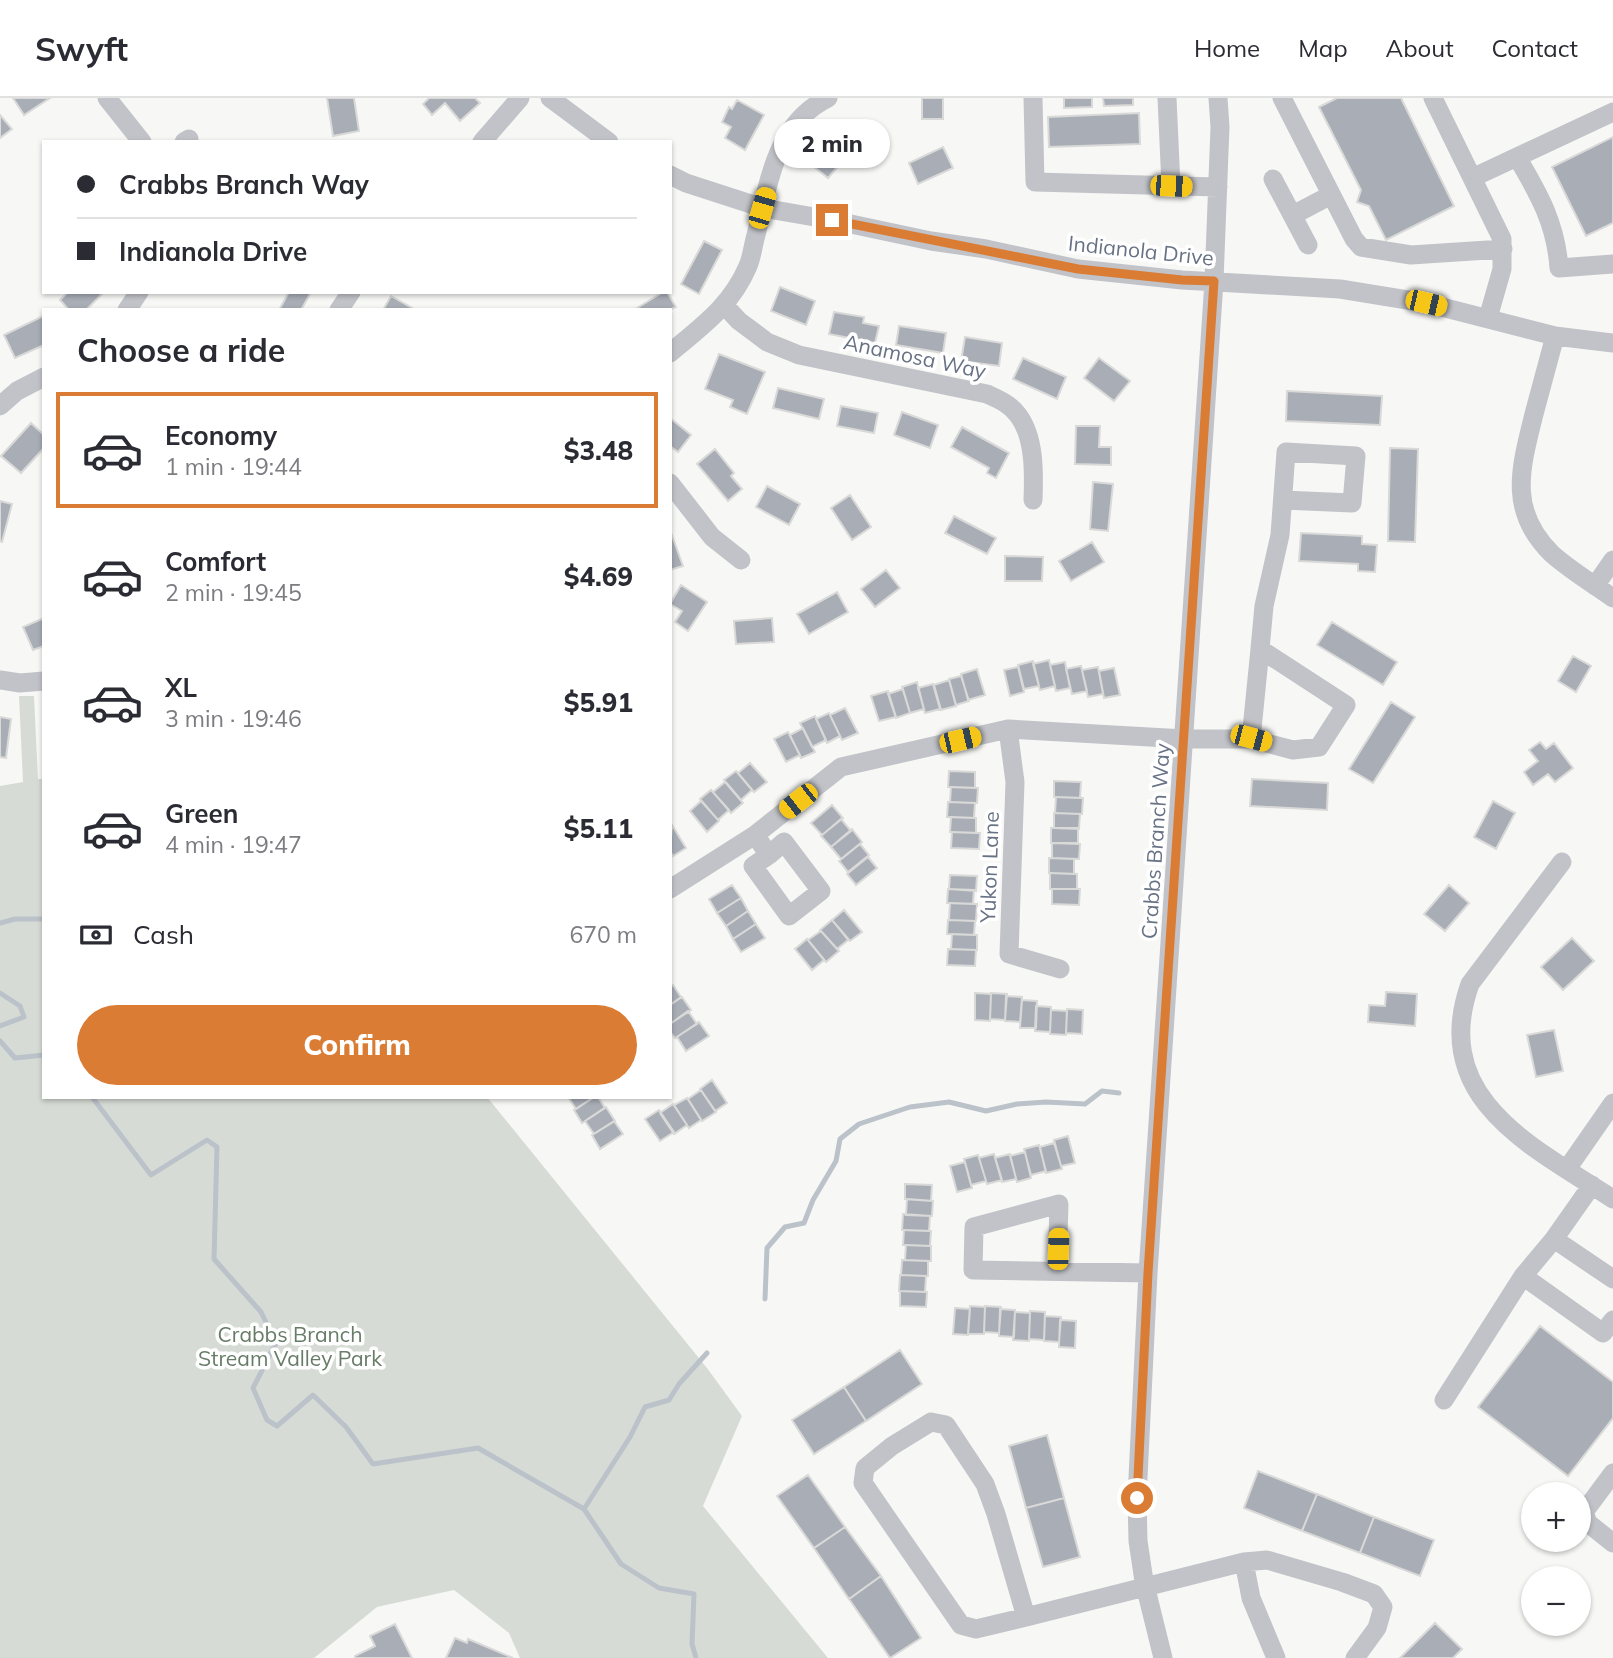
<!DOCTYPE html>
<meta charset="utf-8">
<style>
:root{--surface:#fff;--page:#f2f2f3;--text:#2b2b33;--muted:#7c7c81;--line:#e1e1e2;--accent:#da7c33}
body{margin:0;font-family:Mulish,sans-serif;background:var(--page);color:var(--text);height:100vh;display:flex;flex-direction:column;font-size:26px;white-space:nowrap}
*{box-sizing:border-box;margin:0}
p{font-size:23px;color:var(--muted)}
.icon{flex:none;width:38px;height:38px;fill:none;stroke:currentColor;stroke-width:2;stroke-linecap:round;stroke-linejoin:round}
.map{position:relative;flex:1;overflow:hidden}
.details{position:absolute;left:42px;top:210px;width:630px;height:791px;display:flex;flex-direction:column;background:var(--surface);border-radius:0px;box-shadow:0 2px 5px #0004}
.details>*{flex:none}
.top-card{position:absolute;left:42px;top:42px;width:630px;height:154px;border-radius:0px;box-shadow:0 2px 5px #0004;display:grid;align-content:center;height:154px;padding:0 35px;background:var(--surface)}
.buttons{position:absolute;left:1521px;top:1384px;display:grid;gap:14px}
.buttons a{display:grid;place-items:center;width:70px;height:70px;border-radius:50%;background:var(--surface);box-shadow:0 2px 5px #0004;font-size:35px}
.end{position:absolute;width:32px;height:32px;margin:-16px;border:9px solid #da7c33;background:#fff;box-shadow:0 0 0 4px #fff}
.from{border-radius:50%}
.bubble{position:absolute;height:49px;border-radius:24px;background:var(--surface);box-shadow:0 2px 5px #0004;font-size:23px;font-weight:800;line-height:49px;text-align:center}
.car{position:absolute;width:21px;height:42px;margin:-21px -10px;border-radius:9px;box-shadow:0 0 5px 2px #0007;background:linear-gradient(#f5c518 24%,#345 0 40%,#f5c518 0 76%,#345 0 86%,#f5c518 0)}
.top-card b{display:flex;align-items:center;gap:24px;height:66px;font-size:26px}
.top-card b+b{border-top:2px solid var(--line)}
.top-card i{width:18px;height:18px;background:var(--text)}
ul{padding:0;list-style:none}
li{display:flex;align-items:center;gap:21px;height:116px;margin:0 14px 10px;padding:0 21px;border:4px solid transparent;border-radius:0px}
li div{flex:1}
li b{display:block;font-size:26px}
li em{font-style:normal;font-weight:800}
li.on{border-color:var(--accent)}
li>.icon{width:63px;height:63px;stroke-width:1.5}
h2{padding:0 35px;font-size:32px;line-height:84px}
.pay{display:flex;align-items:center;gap:18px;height:77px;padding:0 35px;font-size:26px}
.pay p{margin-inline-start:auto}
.primary-button{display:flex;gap:14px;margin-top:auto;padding:14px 35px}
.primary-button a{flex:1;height:80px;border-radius:42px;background:var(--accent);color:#fff;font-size:28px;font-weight:800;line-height:80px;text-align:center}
header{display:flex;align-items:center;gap:42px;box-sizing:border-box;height:98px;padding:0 35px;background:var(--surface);border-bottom:2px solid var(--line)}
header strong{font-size:33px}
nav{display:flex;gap:38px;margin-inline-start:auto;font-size:24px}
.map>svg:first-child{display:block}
.green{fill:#d6dcd5}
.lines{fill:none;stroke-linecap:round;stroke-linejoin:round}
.stream{stroke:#bbc2c9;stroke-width:5}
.building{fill:#a8adb6;stroke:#d9d9d8;stroke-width:2}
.minor{stroke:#c1c3c8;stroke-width:19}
.route{stroke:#da7c33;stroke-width:9}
.labels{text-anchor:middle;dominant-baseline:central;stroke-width:7;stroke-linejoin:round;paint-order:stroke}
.street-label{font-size:21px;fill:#687285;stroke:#fff}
.park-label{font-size:21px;fill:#677c67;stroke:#fff}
</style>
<header>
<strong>Swyft</strong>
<nav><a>Home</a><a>Map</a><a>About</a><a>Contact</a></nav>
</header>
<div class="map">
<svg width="1613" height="1560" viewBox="0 0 1613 1560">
<rect width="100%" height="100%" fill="#f7f8f5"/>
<!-- green -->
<path class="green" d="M19,598H34L38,681H44V999H487L707,1270L742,1318L703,1408L828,1560H520L509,1535L454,1492L377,1509L314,1560H0V688L23,684Z"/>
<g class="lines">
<!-- stream -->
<path class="stream" d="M0,825L15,821H44
M0,895L20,908L24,919L0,928
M0,943L15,960L44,957
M92,999L151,1077L207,1042L217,1049L214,1161L261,1214L276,1245L253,1290L267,1322L277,1328L313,1297L346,1329L373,1366L478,1350L584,1411L621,1466L659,1490L694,1496L692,1546L696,1560
M765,1201L767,1150L785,1129L804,1125L813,1102L836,1063L840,1041L859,1026L910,1009L949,1004L986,1013L1017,1006L1046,1004L1085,1006L1102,993L1119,995
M584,1411L630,1339L645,1309L669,1302L679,1286L707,1255"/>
</g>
<!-- building -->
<path class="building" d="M13,0H50L24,17Z
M327,0H354L359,33L333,38Z
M429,0H475L480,5L460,23L445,5L432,17L423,6Z
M922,0H943V21H922Z
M1064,0H1092V9L1064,10Z
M1103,0H1133V7L1104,8Z
M1337,0H1401L1454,108L1386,142L1369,108L1357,104L1361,92L1319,9Z
M737,2L764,17L745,52L725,40L731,29L722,24L729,9L732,11Z
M1139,15L1140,46L1049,49L1048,19Z
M0,17L12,31L0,40Z
M843,32L858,45L828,80L813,68Z
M1613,39V125L1586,138L1552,69Z
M943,49L953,70L918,86L909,65Z
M704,143L722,152L699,196L681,186Z
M780,189L815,203L806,227L771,213Z
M68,194H104L86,212H69L60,202Z
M289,194H306L310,196L301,212H279Z
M663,194H667L676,209L670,212H634Z
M391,198L412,210L411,212H383Z
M834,214L864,219L863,225L879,228L875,245L829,236Z
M43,218L44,247L15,260L4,237Z
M899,228L946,235L943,255L896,247Z
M965,239L1002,245L999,268L961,263Z
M719,256L765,274L747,316L730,309L733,302L705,291Z
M1023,260L1066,279L1057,301L1013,281Z
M1099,260L1130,283L1114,303L1084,280Z
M778,290L824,301L819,321L773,310Z
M1287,293L1382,298L1380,327L1286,323Z
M841,308L878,315L874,335L837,328Z
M902,314L938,327L930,350L894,337Z
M670,320L691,337L678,354L670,348Z
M31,325L44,337V350L21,375L1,358Z
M1076,328H1100L1099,349H1111V367L1075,366Z
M962,329L1009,355L996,380L987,375L989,370L951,349Z
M1390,350L1418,351L1415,444L1388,443Z
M715,351L734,375L731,378L742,391L728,403L697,366Z
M1093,384L1113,386L1108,433L1090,431Z
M767,388L800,406L789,427L756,409Z
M850,397L871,429L852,442L831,410Z
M0,403L12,406L2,444L0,443Z
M954,418L996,440L987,456L945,435Z
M670,432L683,468L670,472Z
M1301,435L1362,438V446L1377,447L1375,474L1358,473V466L1299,463Z
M1092,444L1104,464L1071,483L1059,463Z
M1005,458L1043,459L1042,483H1005Z
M886,472L900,490L875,509L861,491Z
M681,487L707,504L688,533L675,524L682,513L670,506Z
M837,494L848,514L809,536L797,516Z
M44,520V548L33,552L23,529Z
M772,520L774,544L736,546L734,523Z
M1332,524L1397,564L1383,587L1317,547Z
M1573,558L1591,568L1576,594L1558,583Z
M1049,562L1055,588L1040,592L1033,566Z
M1033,563L1039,588L1024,591L1018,567Z
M1065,564L1070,590L1056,593L1050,567Z
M1081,568L1087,593L1072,596L1066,571Z
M1018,569L1024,594L1010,598L1004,572Z
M1098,569L1103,596L1088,599L1082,572Z
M1114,570L1120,597L1104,600L1099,573Z
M977,571L985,597L968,602L961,576Z
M961,578L969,603L956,607L949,581Z
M949,582L956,608L941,612L934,587Z
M917,584L924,611L910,615L902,589Z
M933,586L940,611L925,615L918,590Z
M903,591L910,615L896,620L888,596Z
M888,593L896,619L879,623L871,598Z
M1391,604L1415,619L1373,685L1349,671Z
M845,610L858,635L842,642L830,617Z
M829,615L840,638L827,645L816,621Z
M815,618L826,642L812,649L800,625Z
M0,619L11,621L6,660L0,659Z
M803,630L815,654L801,660L790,637Z
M788,634L800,657L786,664L774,641Z
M1540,644L1546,651L1554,645L1573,670L1555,684L1548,676L1533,687L1524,674L1538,663L1529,652Z
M750,665L767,684L754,694L738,675Z
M736,673L752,692L741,702L724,682Z
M949,673L975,674V690L948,689Z
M1252,681L1328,685L1327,712L1250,708Z
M1054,683L1081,684L1080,700L1054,699Z
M725,684L743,705L731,715L713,694Z
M951,689L978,690L977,705L950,704Z
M711,692L729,712L718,722L700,701Z
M1056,699L1083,700L1082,716L1055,715Z
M701,703L719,723L707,734L690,713Z
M1493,703L1515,715L1496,751L1474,739Z
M948,704L975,705L974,720L947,719Z
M832,707L843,720L822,737L811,725Z
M1054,715L1080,716L1079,731L1054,730Z
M951,719L976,720V735L950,734Z
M841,721L851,733L831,749L821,738Z
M672,727L686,750L673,758L670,753Z
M1051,730H1078V745H1051Z
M852,731L862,744L841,761L831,749Z
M952,734L980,735L979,751L951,750Z
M1052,745L1080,746L1079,761L1052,760Z
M860,746L869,757L848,774L839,763Z
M868,759L877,770L856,787L847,776Z
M1049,760L1074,761V776L1049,775Z
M1050,775L1077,776V791H1050Z
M950,777L977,778L976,793L949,791Z
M732,787L741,800L717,815L709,801Z
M1449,787L1469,805L1445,833L1424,816Z
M948,791L974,792L973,806L947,805Z
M1052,791H1080L1079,807L1052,806Z
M741,800L748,813L726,828L717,815Z
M950,805L977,806L976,823L949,822Z
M844,812L862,834L850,843L832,822Z
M748,813L756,826L733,841L726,828Z
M832,822L848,842L837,851L820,832Z
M948,822L975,823L974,837L947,836Z
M756,826L765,840L741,854L733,841Z
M821,833L839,853L826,864L808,842Z
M952,836L977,837V852L951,851Z
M1572,840L1594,863L1563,892L1541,869Z
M807,841L824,862L812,872L795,851Z
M948,851L976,852L975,868L947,867Z
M673,887L681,899L670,907V889Z
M1386,894L1417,896L1415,928L1368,924L1369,907L1385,908Z
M975,895L991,896L990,923L975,922Z
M991,895L1007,896L1005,922L990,921Z
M1006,898L1022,899L1020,924L1005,923Z
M682,899L691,912L670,926V907Z
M1022,902L1037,903L1036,930H1020Z
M1036,908L1051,909L1050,934L1035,933Z
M1067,911L1083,912L1082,936L1066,935Z
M1051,912L1067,913L1066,937L1050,936Z
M688,913L697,926L675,940L670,934V926Z
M699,924L709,938L686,953L677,939Z
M1554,932L1563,973L1536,979L1527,937Z
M712,982L727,1005L715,1013L700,991Z
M701,992L716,1014L702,1023L688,1001Z
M568,999H594L576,1011Z
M594,999H598L605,1010L582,1025L574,1012Z
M687,1000L701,1022L689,1030L674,1007Z
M673,1006L687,1027L674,1036L660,1015Z
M606,1009L615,1023L594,1036L585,1023Z
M659,1012L674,1034L660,1043L645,1021Z
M614,1023L623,1036L600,1051L592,1037Z
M1068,1038L1075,1065L1061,1068L1054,1042Z
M1054,1045L1062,1071L1046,1075L1040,1049Z
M1039,1047L1046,1073L1031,1077L1024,1051Z
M1025,1054L1031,1080L1017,1084L1010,1058Z
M994,1056L1002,1082L987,1086L979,1060Z
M1010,1056L1016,1081L1002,1084L995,1060Z
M978,1057L986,1083L971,1087L964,1061Z
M965,1064L972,1090L957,1094L950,1068Z
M905,1086L932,1087L931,1103L905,1101Z
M907,1101L933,1103L932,1118L906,1117Z
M903,1116L930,1118L929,1133L902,1132Z
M904,1132L931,1133L930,1148L903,1147Z
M906,1147L931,1148V1163L905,1162Z
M902,1162L928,1163V1178L901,1177Z
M900,1177L926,1178L925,1194L899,1193Z
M900,1193L927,1194L926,1209L900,1208Z
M970,1208L985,1209L984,1236H968Z
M985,1208L1001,1209L999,1235L984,1234Z
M955,1210L970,1211L968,1237L953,1236Z
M1000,1211L1015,1212L1014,1239L999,1238Z
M1030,1213L1045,1214L1044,1242L1029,1241Z
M1015,1214L1030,1215L1029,1243L1013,1242Z
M1045,1218L1061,1219L1059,1244L1044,1243Z
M1060,1222L1076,1223L1075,1250L1059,1249Z
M1540,1228L1613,1284V1320L1568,1378L1478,1309Z
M900,1252L922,1286L866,1323L844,1289Z
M844,1289L866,1323L814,1356L792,1322Z
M1047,1337L1064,1400L1026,1410L1009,1348Z
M1258,1373L1317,1396L1302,1433L1244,1410Z
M808,1377L845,1429L814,1450L777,1398Z
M1317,1396L1374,1419L1360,1455L1302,1433Z
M1064,1400L1080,1459L1043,1469L1026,1410Z
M1374,1419L1434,1442L1420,1478L1360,1455Z
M845,1429L881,1478L849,1501L814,1450Z
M881,1478L921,1540L890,1560L849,1501Z
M1435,1525L1462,1551L1453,1560H1400Z
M395,1526L412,1560H355V1558L375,1548L370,1538Z
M455,1540L467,1545L468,1541L513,1560H446Z"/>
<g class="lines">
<!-- minor -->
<path class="minor" d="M107,0L142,44
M550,0L609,44
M1033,0L1035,84L1218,89
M1167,0L1171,88
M1282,0L1354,141L1361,149L1411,157L1503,151
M1433,0L1502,141V171L1488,220
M184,44L189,41
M482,44L520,0
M1517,59C1539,96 1556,126 1559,170L1613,166
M670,77L686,85L763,110L832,122L931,143L986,151L1078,171L1182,182L1340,191L1426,205L1555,238L1613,245
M1472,80L1613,14
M1273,81L1308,147
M1293,117L1331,97
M725,208L739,223L767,244L799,257L987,296C998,301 1010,306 1018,317C1035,339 1034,376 1033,402
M127,212L139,194
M339,212L351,194
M1555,238C1548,264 1541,290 1534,316C1521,369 1507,412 1552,456C1570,472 1593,486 1613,500
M670,255C702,228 731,208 748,168C752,159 753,147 756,137C769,85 775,26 828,0
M0,308L17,293L44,279
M670,385L712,439L741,462
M1595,488L1613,462
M0,582L20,585L44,583
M1008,631L1015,684L1009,856L1060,871
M1251,641L1260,551
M755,737L769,757L753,768L789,818L821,793L784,744L769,757
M1562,764L1470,886C1429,1001 1533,1049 1613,1101
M670,791L755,737L841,669L1008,631L1185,641H1251L1293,652L1319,649L1346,607L1260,551L1264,508L1280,437L1286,354L1356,358L1352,405L1283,402
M1567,1071L1613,1005
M1592,1087L1554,1141L1613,1181
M1554,1141L1523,1178L1603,1235L1613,1222
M1057,1173L1059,1106L974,1129L973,1172L1148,1175
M1444,1302L1523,1178
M931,1324L946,1327L985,1386L996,1416L1026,1519L976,1531L961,1527L863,1385L865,1370L892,1348Z
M1613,1375L1584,1414L1588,1425L1613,1445
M1244,1464L1251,1500L1276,1560
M1026,1519L1244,1464L1267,1462L1342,1484L1374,1496L1383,1509L1377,1530L1355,1560
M1163,1560L1144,1483L1138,1443L1137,1400L1148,1175L1214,183L1220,29L1218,0"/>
</g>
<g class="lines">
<!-- route -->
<path class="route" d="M832,122L1078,171L1182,182L1214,183L1148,1175L1137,1400"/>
</g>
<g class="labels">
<!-- street labels -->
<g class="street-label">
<text transform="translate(1141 152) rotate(6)">Indianola Drive</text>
<text transform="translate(915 258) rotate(12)">Anamosa Way</text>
<text transform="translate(1155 743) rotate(-86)">Crabbs Branch Way</text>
<text transform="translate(989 769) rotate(-88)">Yukon Lane</text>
</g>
<!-- park labels -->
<g class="park-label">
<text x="290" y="1236">Crabbs Branch<tspan x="290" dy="24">Stream Valley Park</tspan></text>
</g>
</g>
</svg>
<div class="buttons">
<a>+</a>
<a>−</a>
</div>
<i class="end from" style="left:1137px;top:1400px"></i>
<i class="end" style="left:832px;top:122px"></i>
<div class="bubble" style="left:774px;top:21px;width:116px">2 min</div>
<i class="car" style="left:1171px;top:88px;rotate:92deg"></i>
<i class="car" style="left:762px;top:110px;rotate:16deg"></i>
<i class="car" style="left:1426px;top:205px;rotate:103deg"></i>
<i class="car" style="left:1251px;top:640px;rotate:105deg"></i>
<i class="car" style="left:960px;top:642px;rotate:77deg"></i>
<i class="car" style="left:798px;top:703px;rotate:232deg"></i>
<i class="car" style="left:1058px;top:1151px;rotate:2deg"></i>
<div class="top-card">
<b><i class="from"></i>Crabbs Branch Way</b>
<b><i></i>Indianola Drive</b>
</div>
<section class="details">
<h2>Choose a ride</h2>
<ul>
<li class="on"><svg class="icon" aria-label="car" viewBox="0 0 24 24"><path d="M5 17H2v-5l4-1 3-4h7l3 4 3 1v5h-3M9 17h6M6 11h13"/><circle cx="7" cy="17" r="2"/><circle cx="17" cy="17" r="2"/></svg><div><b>Economy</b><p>1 min · 19:44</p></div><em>$3.48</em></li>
<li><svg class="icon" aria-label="car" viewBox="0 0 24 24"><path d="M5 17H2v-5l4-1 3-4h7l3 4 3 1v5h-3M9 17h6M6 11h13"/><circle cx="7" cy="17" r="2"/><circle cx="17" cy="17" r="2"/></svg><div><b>Comfort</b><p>2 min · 19:45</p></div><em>$4.69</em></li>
<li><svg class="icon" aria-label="car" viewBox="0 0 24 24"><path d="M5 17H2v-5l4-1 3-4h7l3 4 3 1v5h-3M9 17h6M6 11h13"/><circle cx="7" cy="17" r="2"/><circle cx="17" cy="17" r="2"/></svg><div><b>XL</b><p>3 min · 19:46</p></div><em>$5.91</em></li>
<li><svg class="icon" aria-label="car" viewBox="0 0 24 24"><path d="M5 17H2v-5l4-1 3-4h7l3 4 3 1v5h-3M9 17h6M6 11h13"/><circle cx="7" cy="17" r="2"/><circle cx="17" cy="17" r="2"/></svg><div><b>Green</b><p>4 min · 19:47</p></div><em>$5.11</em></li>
</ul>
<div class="pay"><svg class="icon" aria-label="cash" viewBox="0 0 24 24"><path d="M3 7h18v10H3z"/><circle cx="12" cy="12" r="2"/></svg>Cash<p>670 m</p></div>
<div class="primary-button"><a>Confirm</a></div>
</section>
</div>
